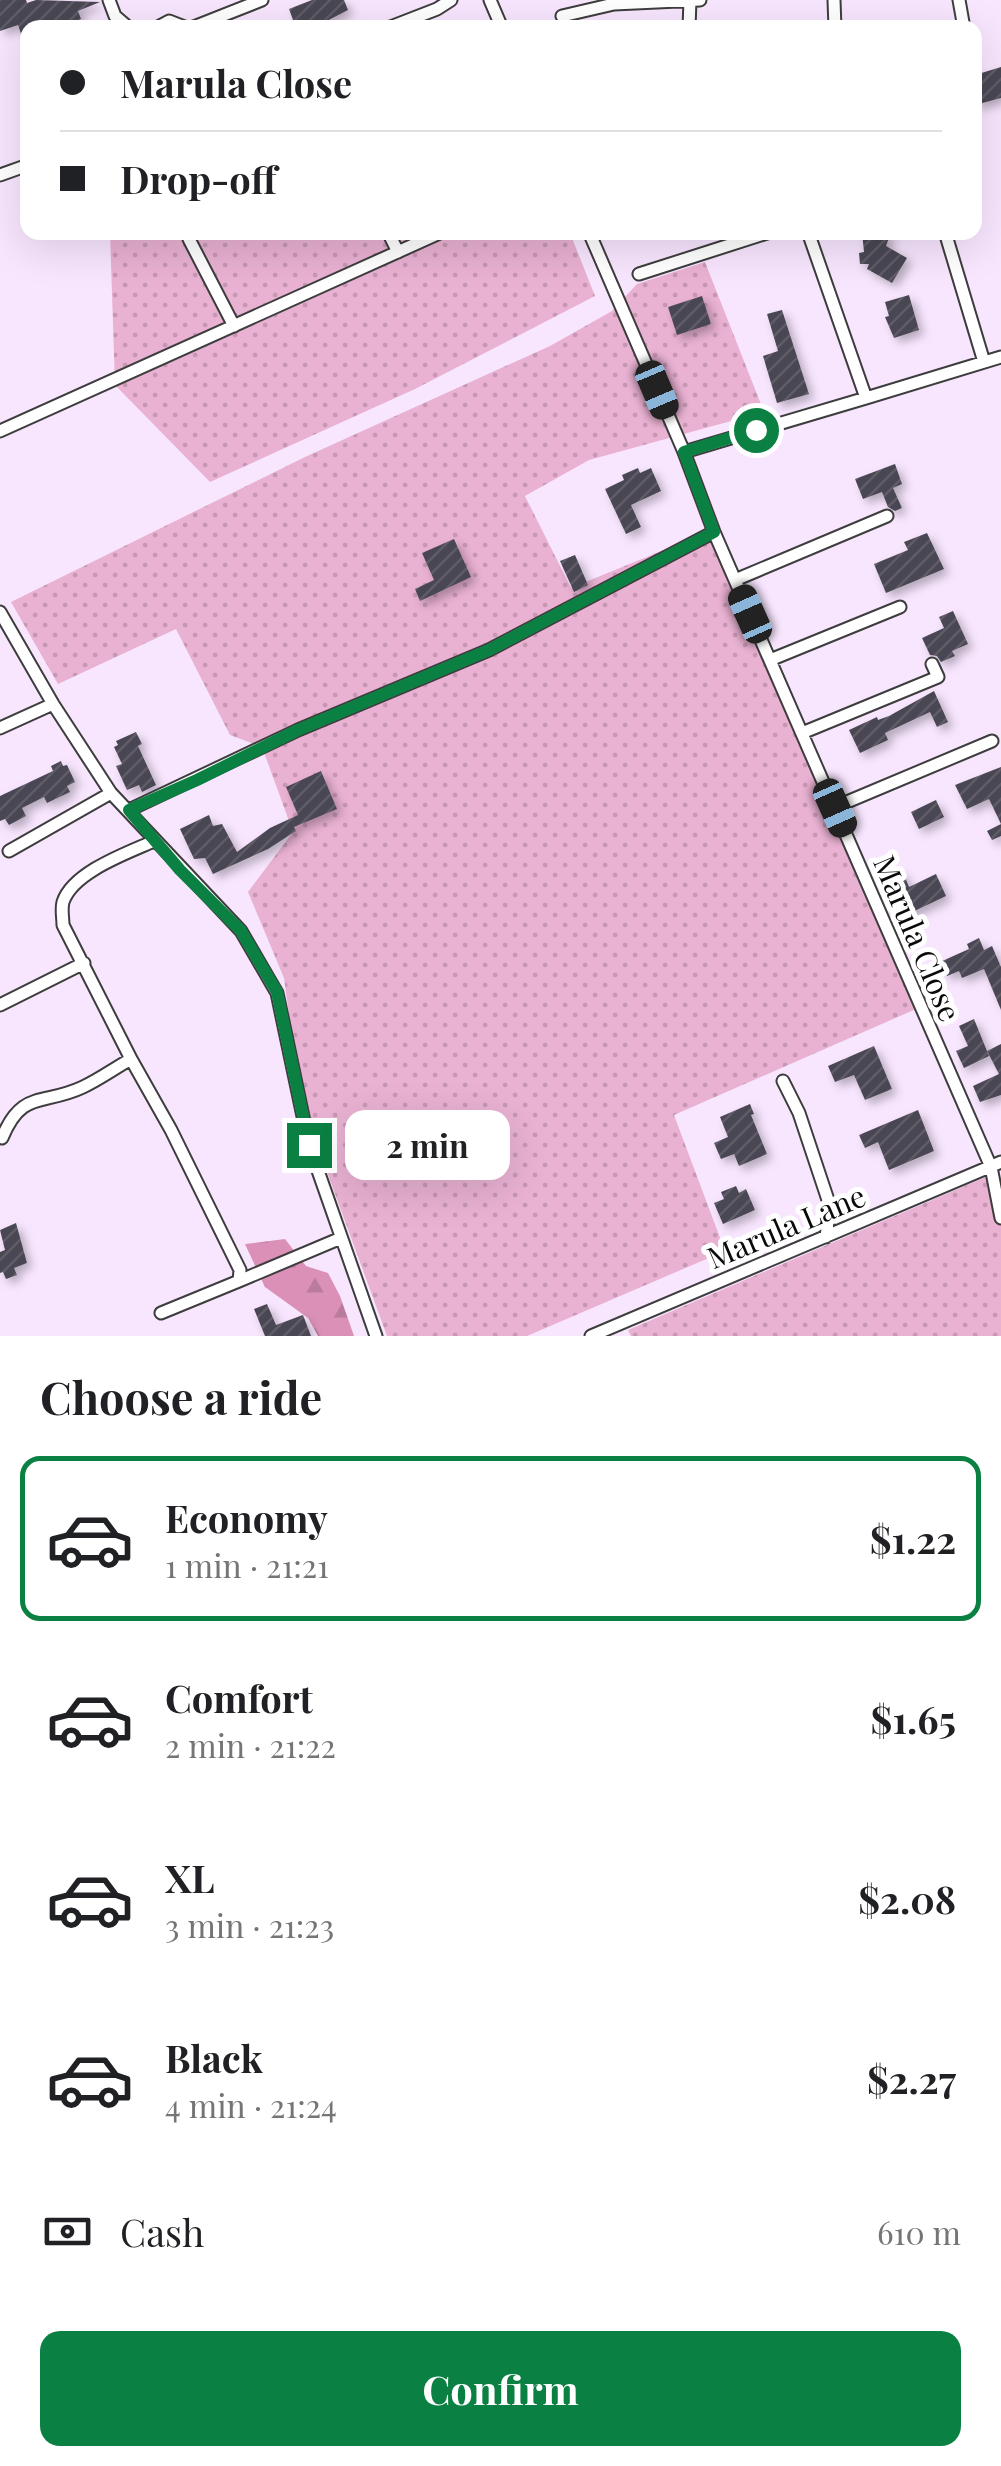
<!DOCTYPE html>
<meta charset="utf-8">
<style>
:root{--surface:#fff;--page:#f6f6f6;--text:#202124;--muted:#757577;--line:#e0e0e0;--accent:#0b8043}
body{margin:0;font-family:"Playfair Display",serif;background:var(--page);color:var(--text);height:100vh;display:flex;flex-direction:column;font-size:38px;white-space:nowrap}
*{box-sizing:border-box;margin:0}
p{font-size:32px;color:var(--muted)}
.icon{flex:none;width:55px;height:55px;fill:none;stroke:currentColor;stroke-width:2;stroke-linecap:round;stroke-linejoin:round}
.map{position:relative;height:1336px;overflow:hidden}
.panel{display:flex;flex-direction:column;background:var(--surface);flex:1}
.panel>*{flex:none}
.banner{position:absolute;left:20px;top:20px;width:962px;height:220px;border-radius:20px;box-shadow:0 10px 40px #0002;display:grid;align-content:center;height:220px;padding:0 40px;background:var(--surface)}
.end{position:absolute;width:45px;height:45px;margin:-22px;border:12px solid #0b8043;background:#fff;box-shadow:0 0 0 5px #fff}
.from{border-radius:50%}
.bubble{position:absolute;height:70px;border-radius:20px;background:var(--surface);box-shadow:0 10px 40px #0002;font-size:32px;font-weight:700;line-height:70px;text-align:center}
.car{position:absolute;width:30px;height:60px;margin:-30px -15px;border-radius:12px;box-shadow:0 0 8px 2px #0007;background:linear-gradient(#222 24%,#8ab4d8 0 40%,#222 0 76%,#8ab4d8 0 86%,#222 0)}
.banner b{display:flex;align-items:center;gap:35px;height:95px;font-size:38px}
.banner b+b{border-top:2px solid var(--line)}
.banner i{width:25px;height:25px;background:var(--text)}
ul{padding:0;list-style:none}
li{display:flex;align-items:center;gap:30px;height:165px;margin:0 20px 15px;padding:0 20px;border:5px solid transparent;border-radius:20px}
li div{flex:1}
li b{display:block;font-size:38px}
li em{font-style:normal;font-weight:700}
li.active{border-color:var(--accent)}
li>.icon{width:90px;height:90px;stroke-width:1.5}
h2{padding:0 40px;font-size:45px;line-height:120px}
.pay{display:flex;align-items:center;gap:25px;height:110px;padding:0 40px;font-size:38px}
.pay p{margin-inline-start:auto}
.cta{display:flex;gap:20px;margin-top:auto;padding:20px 40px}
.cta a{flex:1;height:115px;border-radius:20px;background:var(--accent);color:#fff;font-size:40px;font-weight:700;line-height:115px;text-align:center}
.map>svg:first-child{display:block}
.grass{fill:url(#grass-dots)}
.forest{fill:url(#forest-firs)}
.building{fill:url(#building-hatch);filter:url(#shadow)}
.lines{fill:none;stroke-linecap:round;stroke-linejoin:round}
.minor-casing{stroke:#3d3d3d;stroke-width:15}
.minor{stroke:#fff;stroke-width:11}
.route{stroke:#0b8043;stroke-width:12}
.labels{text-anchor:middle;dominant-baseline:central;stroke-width:10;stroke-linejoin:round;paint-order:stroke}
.street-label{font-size:30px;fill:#0a0a0a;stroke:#fff}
</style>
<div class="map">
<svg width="1001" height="1336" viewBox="0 0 1001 1336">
<defs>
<pattern id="grass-dots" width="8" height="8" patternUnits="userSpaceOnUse" patternTransform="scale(2.5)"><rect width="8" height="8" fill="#e9b1d2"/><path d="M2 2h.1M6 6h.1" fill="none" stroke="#c697b3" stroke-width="1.8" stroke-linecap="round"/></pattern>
<pattern id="forest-firs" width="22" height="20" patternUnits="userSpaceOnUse" patternTransform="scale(2.5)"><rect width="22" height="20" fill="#da90b7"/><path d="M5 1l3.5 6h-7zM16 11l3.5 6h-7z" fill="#ba7b9c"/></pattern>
<pattern id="building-hatch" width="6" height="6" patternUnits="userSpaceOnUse" patternTransform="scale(2.5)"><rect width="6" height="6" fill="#4a4652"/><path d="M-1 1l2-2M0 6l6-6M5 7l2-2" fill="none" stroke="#605c66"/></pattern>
<filter id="shadow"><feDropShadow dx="5" dy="5" stdDeviation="5" flood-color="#0004"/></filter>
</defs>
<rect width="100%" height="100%" fill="#f8e6ff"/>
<!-- grass -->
<path class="grass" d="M110,233H570L595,296L415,389L210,482L115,385Z
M705,262L764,412L589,460L525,496L571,588L710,531L916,1009L674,1115L725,1251L527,1336H387L316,1142L294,1052L284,978L248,892L293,832L262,747L230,735L176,629L58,684L11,602L305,457L550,346L612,311L637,284Z
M993,1174L1001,1212V1336H631L628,1330Z"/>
<!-- forest -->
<path class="forest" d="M285,1239L306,1266L328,1273L340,1296L354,1336H318L308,1318L265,1287L245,1244Z"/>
<!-- building -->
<path class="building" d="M0,0H26L27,3L36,0L100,2L78,11L81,19L58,28H28L26,48L18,25L0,31Z
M312,0H344L348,10L319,25L318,21L296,28L289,9Z
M1001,67V98L975,105V75Z
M862,232H891L886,246L907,258L892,283L867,269L869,264H860L859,253L864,252Z
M909,295L919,330L894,338L885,317L889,316L885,302Z
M702,296L711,324L677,335L668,307Z
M782,310L809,394L777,403L763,356L778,351L767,314Z
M895,464L902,484L893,488L902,508L895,511L888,507L882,492L863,499L855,479Z
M638,468L640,473L651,468L661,491L631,505L641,527L626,534L605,489L624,480L622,475Z
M927,533L944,569L886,593L874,564L908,550L904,542Z
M454,539L471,577L420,601L415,589L434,580L422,553Z
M575,555L588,585L574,592L560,561Z
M953,611L968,644L952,651L955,656L941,662L937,656L930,655L922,638L944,628L939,617Z
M934,691L948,722L937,727L930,712L885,733L888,740L860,753L849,730L877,717L878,720L889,716Z
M136,732L142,744L138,746L156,785L142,792L139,785L127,790L116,766L122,764L114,747L118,745L116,741Z
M61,761L63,766L67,765L75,782L67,786L70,792L47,803L44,797L22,808L26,816L9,825L5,819L0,821V796L53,771L51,766Z
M1001,767V836L992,840L987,831L1001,824L989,799L967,809L955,785Z
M321,771L337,809L294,827L296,831L268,849L213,874L205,858L194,859L180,829L209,815L213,826L222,824L237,852L270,828L298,815L286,787Z
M936,800L944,817L919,829L911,812Z
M902,870L909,887L936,874L946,896L906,915L886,878Z
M979,938L984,950L992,946L1001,967V1010L984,969L962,978L959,971L947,976L940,962L969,949L967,944Z
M974,1019L989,1056L964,1068L956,1051L968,1046L959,1026Z
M1001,1044V1095L980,1102L973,1086L999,1074L987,1051Z
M874,1046L892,1089L865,1100L854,1075L835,1082L828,1066Z
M750,1104L754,1114L751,1115L767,1154L739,1166L734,1154L721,1159L714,1143L728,1137L720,1117Z
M918,1110L934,1151L889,1170L878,1142L865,1148L859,1135Z
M736,1186L739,1193L746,1189L755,1210L723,1224L714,1203L724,1199L721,1192Z
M16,1223L27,1263L14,1268L17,1275L6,1279L3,1272L0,1273V1252L5,1250L0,1230Z
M267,1304L276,1325L303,1315L311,1336H265L254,1309Z"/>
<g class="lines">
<defs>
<path id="minor" d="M109,0L115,16L129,28
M490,0L502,28
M834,0L835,28
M959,0L964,28
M562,16L614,4L700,0
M156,28L169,21L187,28
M191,28L262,0
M388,28L437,9L451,0
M689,28L690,0
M0,175L28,165
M388,232L398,252
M589,232L684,452L866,398L808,232
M945,232L984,362
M189,239L234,326
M639,274L770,232
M866,398L1001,357
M0,431L442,232
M684,452L714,532L991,1167L1001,1218
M735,580L887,516
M0,612L53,704L111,793L241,931L277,993L309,1145L376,1336
M770,660L900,607
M0,728L53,704
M802,733L938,677L932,664
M835,807L992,741
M129,810L298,730L489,650L714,532
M9,851L111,793
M0,1005L84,963
M131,1059L171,1130L240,1270L239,1281L161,1313
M783,1081L799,1113L830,1206L826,1237
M2,1138C22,1089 43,1106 83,1087C100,1079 115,1068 131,1059L63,925C63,918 61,909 63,902C73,872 127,853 154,841
M239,1281L341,1238
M591,1336L1001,1162"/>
</defs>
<!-- minor casing -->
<use href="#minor" class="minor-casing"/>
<!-- minor -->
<use href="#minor" class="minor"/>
</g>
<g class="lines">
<!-- route -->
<path class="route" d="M309,1145L277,992L241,931L180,870L129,810L197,780L298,730L489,650L714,532L684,452L756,430"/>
</g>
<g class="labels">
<!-- street labels -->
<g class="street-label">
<text transform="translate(918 938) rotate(67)">Marula Close</text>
<text transform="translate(786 1226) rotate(-23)">Marula Lane</text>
</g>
</g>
</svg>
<i class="end from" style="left:756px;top:430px"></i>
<i class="end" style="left:309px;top:1145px"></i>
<div class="bubble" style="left:345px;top:1110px;width:165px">2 min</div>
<i class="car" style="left:657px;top:390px;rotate:157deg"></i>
<i class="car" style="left:750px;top:614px;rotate:336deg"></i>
<i class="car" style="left:835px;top:808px;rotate:156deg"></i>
<div class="banner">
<b><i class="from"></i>Marula Close</b>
<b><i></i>Drop-off</b>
</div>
</div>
<section class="panel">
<h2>Choose a ride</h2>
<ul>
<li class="active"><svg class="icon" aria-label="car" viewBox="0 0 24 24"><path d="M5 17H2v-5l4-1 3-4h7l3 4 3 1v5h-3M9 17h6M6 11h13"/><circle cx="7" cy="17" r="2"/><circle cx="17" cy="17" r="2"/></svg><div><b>Economy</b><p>1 min · 21:21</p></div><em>$1.22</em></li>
<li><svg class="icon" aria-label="car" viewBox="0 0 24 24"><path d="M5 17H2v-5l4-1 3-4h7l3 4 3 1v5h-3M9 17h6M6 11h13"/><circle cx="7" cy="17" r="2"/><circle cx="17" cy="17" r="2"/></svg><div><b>Comfort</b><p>2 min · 21:22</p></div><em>$1.65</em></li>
<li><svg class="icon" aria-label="car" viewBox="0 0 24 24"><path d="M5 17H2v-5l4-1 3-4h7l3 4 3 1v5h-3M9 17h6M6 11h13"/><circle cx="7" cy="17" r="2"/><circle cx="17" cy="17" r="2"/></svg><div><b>XL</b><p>3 min · 21:23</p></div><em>$2.08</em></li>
<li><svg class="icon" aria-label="car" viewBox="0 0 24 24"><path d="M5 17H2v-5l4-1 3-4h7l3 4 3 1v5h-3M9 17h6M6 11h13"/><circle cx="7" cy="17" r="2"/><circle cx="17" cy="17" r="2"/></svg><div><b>Black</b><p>4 min · 21:24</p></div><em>$2.27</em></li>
</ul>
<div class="pay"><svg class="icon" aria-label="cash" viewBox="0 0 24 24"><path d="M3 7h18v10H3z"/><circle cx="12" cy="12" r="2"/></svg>Cash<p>610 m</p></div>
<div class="cta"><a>Confirm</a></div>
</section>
